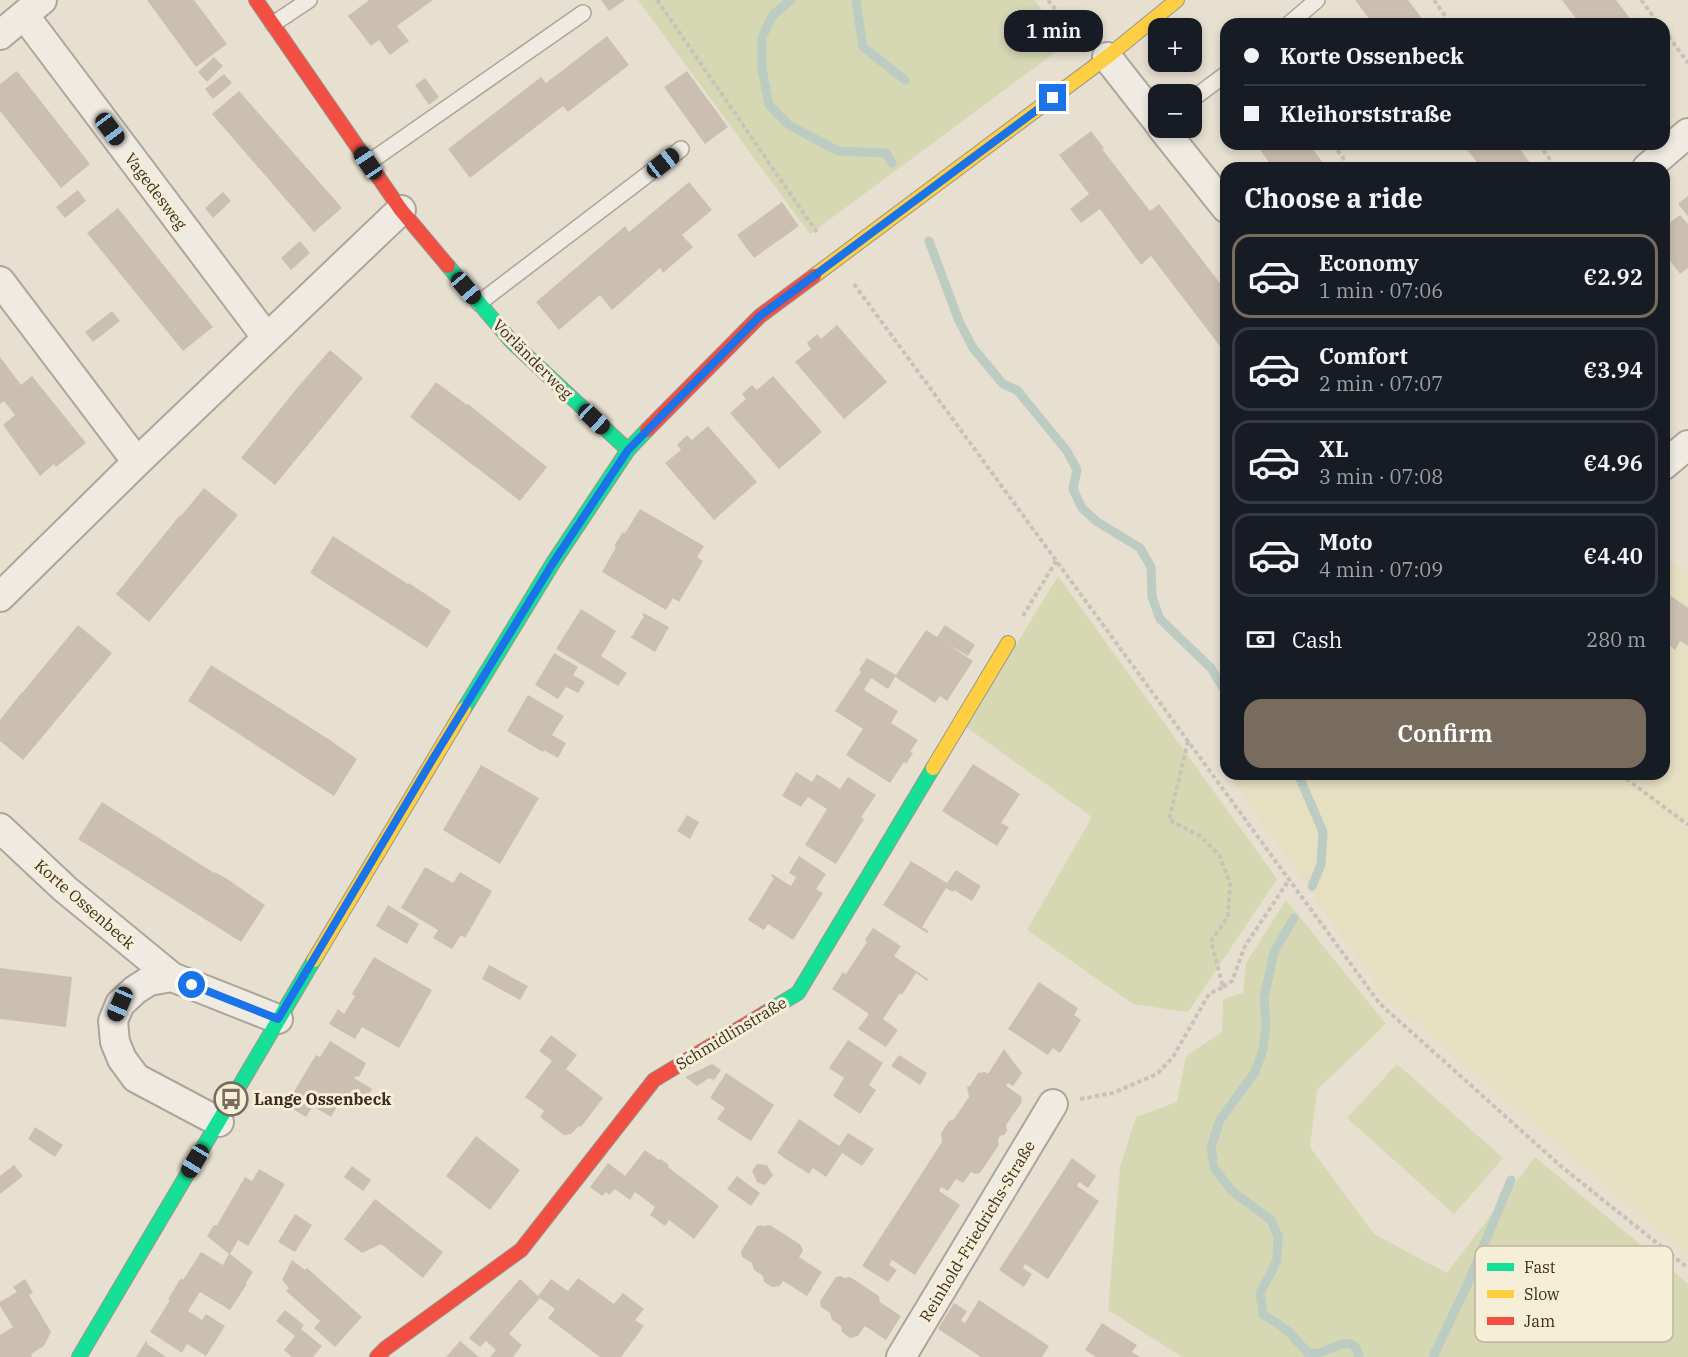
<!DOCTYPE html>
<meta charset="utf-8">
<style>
:root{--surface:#171b24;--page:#242831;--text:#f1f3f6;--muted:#9ea1a6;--line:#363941;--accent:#786c5e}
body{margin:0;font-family:"IBM Plex Serif",serif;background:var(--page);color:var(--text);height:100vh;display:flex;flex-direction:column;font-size:22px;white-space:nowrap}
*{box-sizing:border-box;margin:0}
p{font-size:20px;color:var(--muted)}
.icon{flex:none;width:33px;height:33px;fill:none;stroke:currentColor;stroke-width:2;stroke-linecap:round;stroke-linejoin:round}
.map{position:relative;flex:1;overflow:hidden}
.sheet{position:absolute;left:1220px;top:162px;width:450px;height:618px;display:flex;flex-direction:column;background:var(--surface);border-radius:18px;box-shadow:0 3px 9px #0003}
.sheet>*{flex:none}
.hud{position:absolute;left:1220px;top:18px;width:450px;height:132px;border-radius:18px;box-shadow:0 3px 9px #0003;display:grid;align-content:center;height:132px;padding:0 24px;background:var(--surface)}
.fabs{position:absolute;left:1148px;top:18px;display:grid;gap:12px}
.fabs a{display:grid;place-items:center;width:54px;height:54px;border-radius:12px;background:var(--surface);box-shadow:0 3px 9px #0003;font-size:30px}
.end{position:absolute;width:27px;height:27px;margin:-14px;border:8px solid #1a73e8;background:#fff;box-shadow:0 0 0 3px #fff}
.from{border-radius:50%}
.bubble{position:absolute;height:42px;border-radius:18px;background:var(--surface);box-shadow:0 3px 9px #0003;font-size:20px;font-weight:600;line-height:42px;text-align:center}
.car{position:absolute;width:18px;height:36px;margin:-18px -9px;border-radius:8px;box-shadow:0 0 4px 2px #0007;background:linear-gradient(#222 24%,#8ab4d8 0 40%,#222 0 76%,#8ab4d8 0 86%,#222 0)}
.hud b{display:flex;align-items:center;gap:21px;height:57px;font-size:22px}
.hud b+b{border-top:2px solid var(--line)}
.hud i{width:15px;height:15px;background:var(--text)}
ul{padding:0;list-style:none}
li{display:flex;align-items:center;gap:18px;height:84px;margin:0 12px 9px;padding:0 12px;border:3px solid var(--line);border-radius:18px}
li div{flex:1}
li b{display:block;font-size:22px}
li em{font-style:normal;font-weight:600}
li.current{border-color:var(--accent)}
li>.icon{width:54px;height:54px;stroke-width:1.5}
h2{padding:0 24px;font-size:27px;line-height:72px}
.pay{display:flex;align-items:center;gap:15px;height:66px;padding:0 24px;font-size:22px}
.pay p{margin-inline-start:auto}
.action{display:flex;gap:12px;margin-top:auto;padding:12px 24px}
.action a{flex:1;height:69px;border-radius:18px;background:var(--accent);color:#fff;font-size:24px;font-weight:600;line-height:69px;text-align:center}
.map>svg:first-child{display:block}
.farmland{fill:#e6dfc2}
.green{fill:#d6d7b3}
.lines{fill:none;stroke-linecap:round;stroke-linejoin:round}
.stream{stroke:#bcccc2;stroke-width:9}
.building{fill:#cbbfb2}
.lane-casing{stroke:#ada599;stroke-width:18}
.street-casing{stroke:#ada599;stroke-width:32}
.fast-casing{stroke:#9c958a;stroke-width:16}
.slow-casing{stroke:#9c958a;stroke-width:16}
.jam-casing{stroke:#9c958a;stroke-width:16}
.path{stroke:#c8c2b9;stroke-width:4;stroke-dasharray:4.5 3;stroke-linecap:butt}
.lane{stroke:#efebe3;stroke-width:15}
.street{stroke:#efebe3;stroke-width:28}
.fast{stroke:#16e098;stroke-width:14}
.slow{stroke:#ffcf43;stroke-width:14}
.jam{stroke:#f24e42;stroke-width:14}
.route{stroke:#1a73e8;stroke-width:8}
.labels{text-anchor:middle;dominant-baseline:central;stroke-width:6;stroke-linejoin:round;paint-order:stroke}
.street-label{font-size:16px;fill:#3d2e20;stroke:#f7eed8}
.poi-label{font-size:16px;font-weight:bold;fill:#3d2e20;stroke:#f7eed8;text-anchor:start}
.key{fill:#f7eed8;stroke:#bfb4a1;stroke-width:1.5}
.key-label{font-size:16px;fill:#3d2e20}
</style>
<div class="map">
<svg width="1688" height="1357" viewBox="0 0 1688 1357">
<rect width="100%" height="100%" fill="#e7e0d1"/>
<!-- farmland -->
<path class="farmland" d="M1664,555L1688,574V1256L1385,997L1228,774H1664Z"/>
<!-- green -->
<path class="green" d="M638,0H1034L1068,43L810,234Z
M1058,576L1277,879L1188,1012L1133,1004L1027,930L1092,817L966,727Z
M1286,900L1386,1024L1317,1090L1310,1147L1374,1234L1447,1273L1535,1157L1688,1284V1357H1182L1108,1310L1120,1167L1136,1117L1177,1102L1186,1056L1222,1032L1223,999L1243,993L1246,963Z
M1397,1064L1503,1158L1454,1214L1347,1118Z"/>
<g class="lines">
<!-- stream -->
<path class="stream" d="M791,0L773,15L762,37V68L769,105L789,125L838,151L886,153L892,163
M856,0L863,47L905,80
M929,241L959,321L973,348L1003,384L1017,390L1067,451L1077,470L1073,489L1082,508L1096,521L1140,548L1151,567L1152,597L1160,619L1211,668L1226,693
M1298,774L1323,832L1321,865L1312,886
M1294,918L1274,952L1264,998L1266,1024L1263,1050L1255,1072L1220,1120L1211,1147L1214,1168L1232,1191L1271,1220L1278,1236L1277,1261L1260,1293L1263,1314L1289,1332L1308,1353C1311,1353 1315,1354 1318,1353C1330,1351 1355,1331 1359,1357
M1433,1357L1468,1283L1511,1180"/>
</g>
<!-- building -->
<path class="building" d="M147,0H194L227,44L196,67Z
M369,0H433L397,26L409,41L390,55L379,40L371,46L348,16Z
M601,0H625L609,11Z
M1355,0H1408L1426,24H1373Z
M1562,0H1616L1634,24H1580Z
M607,36L629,65L568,112L563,106L470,178L448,149L541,77L546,83Z
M214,57L223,66L207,82L198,72Z
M17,71L90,164L61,188L0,111V84Z
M687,71L728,127L705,144L664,87Z
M224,74L232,83L213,99L205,89Z
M425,78L439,97L429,105L415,85Z
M239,91L342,208L314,232L212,114Z
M1091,131L1104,148L1102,149L1150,211L1159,204L1226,291V354L1151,256L1141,265L1100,209L1081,223L1070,209L1089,194L1059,155Z
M1256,144H1309L1327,168H1273Z
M1463,144H1516L1534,168H1481Z
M689,182L712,210L682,235L693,247L663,273L660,268L612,310L600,295L559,330L536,302L625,226L629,232Z
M78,190L86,201L65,218L56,207Z
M223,192L231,201L213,218L205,208Z
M1688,196V216L1678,204Z
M782,202L799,226L754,258L737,235Z
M118,208L213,327L183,351L87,233Z
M1680,215L1688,224V268L1680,274L1669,259L1664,264V224L1665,226Z
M300,241L310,253L291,270L281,258Z
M112,311L120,321L93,342L85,332Z
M837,325L887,382L844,419L795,362L811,349L807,343L817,334L821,339Z
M330,350L363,378L275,485L241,458L297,388Z
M0,357L21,385L32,376L86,443L56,467L54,464L40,476L3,425L15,415L4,401L0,404Z
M773,376L822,432L779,469L730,413L746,399L742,394L752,385L757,390Z
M436,382L467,405L468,404L547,467L520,501L410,417Z
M708,426L757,482L714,520L665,463L681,450L677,445L687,435L692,440Z
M204,488L238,515L149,622L116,594L180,515L181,516Z
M640,509L704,546L697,557L703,561L679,602L673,598L666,610L602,572L616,547L614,546L623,532L625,533Z
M333,536L408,584L409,583L451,611L427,648L310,573Z
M1671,596L1688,608V646L1680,641L1675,650L1670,646L1664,655V608Z
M581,609L616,631L601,656L627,673L618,686L556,649Z
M644,613L669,627L655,652L630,637L632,636L644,616L642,615Z
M78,625L112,653L23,760L0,741V720L22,692H23Z
M945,625L975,645L968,656L946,643L973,661L947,701L940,696L935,703L895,677L888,689L871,678L864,690L898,711L891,723L918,740L910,752L913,753L906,764L904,762L890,783L846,755L863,729L835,711L861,672L859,670L867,658L896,675L926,630L937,637Z
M554,653L578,667L573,675L585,682L578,693L566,687L558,699L535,685Z
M211,665L327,738L357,759L334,796L188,701Z
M528,695L564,716L552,735L566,743L558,758L544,750L543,752L507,731Z
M973,764L1020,794L1001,823L1009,827L997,846L942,811Z
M481,765L539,798L500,864L443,830Z
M796,772L812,782L817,774L840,789L848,777L876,795L861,817L864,819L836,864L805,845L827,809L808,797L801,807L782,796Z
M102,802L214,873L215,872L227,879L265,905L241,942L78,839Z
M687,815L699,822L690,839L677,831Z
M799,856L826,874L816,889L823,893L793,940L768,924L764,930L748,920L774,878L771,876L772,874L791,886L796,877L789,873Z
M911,861L947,883L956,870L981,886L972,901L954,890L953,892L946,888L922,927L929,931L927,933L883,905Z
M425,867L453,883L460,872L492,891L465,938L461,935L452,949L433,938L438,930L401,908Z
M388,905L419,924L407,944L376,926Z
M873,928L901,946L894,956L928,979L927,981L916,973L902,995L900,993L883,1019L898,1030L886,1047L858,1029L869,1014L832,989L843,972L846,974L867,942L865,940Z
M374,957L432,990L399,1048L362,1027L355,1039L329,1024L338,1009L344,1014L355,996L352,994Z
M489,965L528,986L520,1000L482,979Z
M0,968L72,977L66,1027L0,1019Z
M1039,982L1078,1008L1074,1015L1081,1020L1060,1053L1053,1048L1048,1055L1008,1029Z
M551,1035L577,1055L566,1069L603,1098L581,1127L579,1126L571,1134L564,1135L540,1117L544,1111L525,1097L552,1061L539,1051Z
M848,1040L883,1063L869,1085L876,1090L860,1114L833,1096L844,1078L829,1068Z
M330,1041L366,1063L359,1077L356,1076L354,1078L372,1089L362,1106L343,1096L331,1117L313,1106L306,1117L286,1105L316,1055L320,1057Z
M1004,1049L1022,1073L1013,1086L1008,1083L1006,1086L1021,1096L1022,1102L1006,1125L1007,1131L1004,1135L1000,1136L998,1139L999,1145L980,1173L975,1174L971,1172L963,1183L956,1179L948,1191L941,1187L939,1191L960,1205L915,1275L892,1260L889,1265L897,1270L888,1282L862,1266L942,1142L941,1133L949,1121L954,1119L969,1097L967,1087L970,1086L978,1073L985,1072L988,1074Z
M899,1055L927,1073L920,1085L891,1066Z
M712,1064L721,1070L714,1080L709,1078L697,1086L685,1077Z
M726,1073L774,1105L751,1141L717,1119L725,1108L710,1098Z
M799,1119L839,1146L848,1133L874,1149L862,1166L842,1153L826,1177L813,1168L809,1174L777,1153Z
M35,1127L63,1145L55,1157L28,1139Z
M476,1136L520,1170L490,1210L446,1176Z
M645,1150L659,1160L661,1159L669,1165L668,1167L719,1206L694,1239L669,1220L665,1226L650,1215L655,1207L635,1192L630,1200L615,1189L609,1195L606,1192L602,1196L590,1187L608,1163L625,1176Z
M1072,1158L1096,1176L1088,1188L1079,1182L1077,1186L1099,1201L1048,1279L1025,1264L1023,1268L1032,1274L1024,1287L999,1270Z
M757,1164L767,1165L773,1175L765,1185L757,1182L752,1171Z
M14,1165L23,1176L0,1194V1176Z
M352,1166L371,1180L363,1191L344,1177Z
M259,1169L285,1184L248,1246L238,1240L230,1254L253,1272L246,1283L247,1284L230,1310L200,1292L188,1311L202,1320L206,1314L225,1326L206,1356L187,1344L182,1353L150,1332L170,1300L168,1299L181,1278L183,1280L201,1252L223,1265L229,1254L207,1236L214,1225H217L245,1177L252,1181Z
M737,1176L760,1193L751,1206L727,1189Z
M375,1199L443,1252L423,1278L381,1244L362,1253L344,1239Z
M295,1214L312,1225L295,1252L278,1242Z
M762,1225L764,1226L770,1225L801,1245L803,1251L799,1257L822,1272L807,1296L783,1281L780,1286L772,1287L764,1282L763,1276L754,1270L752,1263L742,1257L741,1251L757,1226Z
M292,1260L305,1270L307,1268L362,1317L335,1347L314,1328L320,1321L286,1291L289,1288L282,1280Z
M841,1276L844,1278L850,1277L879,1296L880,1302L901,1316L886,1340L865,1326L858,1336L850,1338L842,1332L841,1326L832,1320L830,1313L821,1307L820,1301L836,1277Z
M578,1278L614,1304L623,1293L644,1309L635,1320L644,1326L621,1357H600L548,1318L555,1309L540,1298L509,1334L522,1345L513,1357H490L496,1350L486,1341L480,1347L469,1338L520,1279L538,1296L551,1279L568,1291Z
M25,1279L33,1293L29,1295L51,1332L44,1346L31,1354L32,1357H0V1335L13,1327L0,1306V1302L17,1292L13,1287Z
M979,1300L1049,1346L1042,1357H981L938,1329L954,1303L967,1311L961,1320L965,1323Z
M285,1310L304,1325L301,1329L322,1346L313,1357H292L284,1350L295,1336L276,1321Z
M1102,1323L1137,1345L1132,1352L1140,1357H1096L1085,1350Z
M146,1341L148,1343L147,1344L166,1357H136Z
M460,1341L479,1357H446Z"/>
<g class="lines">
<defs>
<path id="lane" d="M273,24L309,0
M1289,24L1317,0
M1191,100L1226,74
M368,163L583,13
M479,303L681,149"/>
<path id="street" d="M24,15L267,338
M0,35L42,0
M1107,57L1158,122
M1162,128L1226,208
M1647,168L1688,133
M0,281L137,462
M1664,465L1688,445
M0,597L137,462L401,210
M0,828L65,889L172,977L278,1019
M172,977L149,981L135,990L120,1004L113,1021L115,1042L122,1059L136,1078L219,1122
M901,1357L1053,1104"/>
<path id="fast" d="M448,266L512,342L628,450
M464,709L553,563L628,450L647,430
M765,1013L798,993L933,768
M79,1357L314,960"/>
<path id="slow" d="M814,276L1107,57L1177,0
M933,768L1008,643
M314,960L464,709"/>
<path id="jam" d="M256,0L401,210L448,266
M647,430L760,316L814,276
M377,1357L386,1348L521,1250L654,1080L765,1013"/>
</defs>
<!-- lane casing -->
<use href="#lane" class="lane-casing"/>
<!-- street casing -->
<use href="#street" class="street-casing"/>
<!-- fast casing -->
<use href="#fast" class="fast-casing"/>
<!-- slow casing -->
<use href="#slow" class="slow-casing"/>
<!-- jam casing -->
<use href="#jam" class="jam-casing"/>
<!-- path -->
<path class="path" d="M657,0L818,234
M1048,0L1073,31
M1434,0L1451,24
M1641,0L1659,24
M1664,30L1688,63
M1333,144L1350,168
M1539,144L1556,168
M854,284L1380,1004L1562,1167L1688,1268
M1023,616L1056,561
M1620,774L1688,825
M1223,987L1232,981L1245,946L1289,880
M1080,1099L1113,1093L1157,1074L1173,1057L1209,994L1223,987L1211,941L1228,917L1230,883L1219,855L1200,836L1169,820L1188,741"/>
<!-- lane -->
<use href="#lane" class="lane"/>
<!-- street -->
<use href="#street" class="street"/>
<!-- fast -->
<use href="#fast" class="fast"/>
<!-- slow -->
<use href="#slow" class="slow"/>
<!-- jam -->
<use href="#jam" class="jam"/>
</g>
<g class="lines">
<!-- route -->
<path class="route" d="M192,985L278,1019L431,762L553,563L628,450L760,316L1053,98"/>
</g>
<!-- icons -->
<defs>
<symbol id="bus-ring" viewBox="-11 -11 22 22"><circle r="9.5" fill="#f7eed8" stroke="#786c5e" stroke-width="1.5"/><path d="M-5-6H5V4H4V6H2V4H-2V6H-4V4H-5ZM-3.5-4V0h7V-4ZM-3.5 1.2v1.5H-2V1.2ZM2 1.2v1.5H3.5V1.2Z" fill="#786c5e"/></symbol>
</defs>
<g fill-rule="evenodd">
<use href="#bus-ring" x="212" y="1080" width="38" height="38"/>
</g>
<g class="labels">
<!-- street labels -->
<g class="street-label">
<text transform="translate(156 191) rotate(53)">Vagedesweg</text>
<text transform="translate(533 359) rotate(45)">Vorländerweg</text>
<text transform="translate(85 904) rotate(41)">Korte Ossenbeck</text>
<text transform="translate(731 1033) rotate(-31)">Schmidlinstraße</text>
<text transform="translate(977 1231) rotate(-59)">Reinhold-Friedrichs-Straße</text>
</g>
<!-- poi labels -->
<g class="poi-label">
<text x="254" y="1099">Lange Ossenbeck</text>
</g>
</g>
<!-- legend -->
<rect x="1475" y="1246" width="198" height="96" rx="9" class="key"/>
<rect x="1487" y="1263" width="27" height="8" fill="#16e098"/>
<rect x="1487" y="1290" width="27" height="8" fill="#ffcf43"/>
<rect x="1487" y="1317" width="27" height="8" fill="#f24e42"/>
<g class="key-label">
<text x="1524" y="1273">Fast</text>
<text x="1524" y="1300">Slow</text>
<text x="1524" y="1327">Jam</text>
</g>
</svg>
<div class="fabs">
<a>+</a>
<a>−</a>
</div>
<i class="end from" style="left:192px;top:985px"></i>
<i class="end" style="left:1053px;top:98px"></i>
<div class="bubble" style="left:1004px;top:10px;width:99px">1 min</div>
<i class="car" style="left:110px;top:129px;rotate:143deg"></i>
<i class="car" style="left:368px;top:163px;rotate:326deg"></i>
<i class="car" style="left:663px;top:163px;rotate:52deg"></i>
<i class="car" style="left:466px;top:288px;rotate:140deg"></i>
<i class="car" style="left:594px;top:419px;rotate:133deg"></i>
<i class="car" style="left:120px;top:1004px;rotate:203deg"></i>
<i class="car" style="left:195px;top:1161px;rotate:211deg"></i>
<div class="hud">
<b><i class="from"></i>Korte Ossenbeck</b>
<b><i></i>Kleihorststraße</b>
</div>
<section class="sheet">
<h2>Choose a ride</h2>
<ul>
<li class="current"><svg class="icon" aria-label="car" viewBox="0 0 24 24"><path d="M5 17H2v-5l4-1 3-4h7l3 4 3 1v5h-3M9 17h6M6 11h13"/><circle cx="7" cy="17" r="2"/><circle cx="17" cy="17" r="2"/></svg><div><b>Economy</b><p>1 min · 07:06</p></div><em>€2.92</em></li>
<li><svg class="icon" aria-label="car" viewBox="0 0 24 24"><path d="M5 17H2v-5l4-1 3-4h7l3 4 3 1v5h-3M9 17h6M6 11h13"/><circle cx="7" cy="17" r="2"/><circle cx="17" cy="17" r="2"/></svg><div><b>Comfort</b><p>2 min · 07:07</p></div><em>€3.94</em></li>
<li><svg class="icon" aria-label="car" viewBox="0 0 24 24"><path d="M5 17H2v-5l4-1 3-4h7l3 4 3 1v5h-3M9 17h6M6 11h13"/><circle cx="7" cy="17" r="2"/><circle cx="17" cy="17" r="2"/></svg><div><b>XL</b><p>3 min · 07:08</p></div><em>€4.96</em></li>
<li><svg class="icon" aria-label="car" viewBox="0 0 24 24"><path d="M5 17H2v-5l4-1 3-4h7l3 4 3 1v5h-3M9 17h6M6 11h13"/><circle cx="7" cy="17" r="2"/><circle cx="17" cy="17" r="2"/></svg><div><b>Moto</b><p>4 min · 07:09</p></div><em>€4.40</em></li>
</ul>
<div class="pay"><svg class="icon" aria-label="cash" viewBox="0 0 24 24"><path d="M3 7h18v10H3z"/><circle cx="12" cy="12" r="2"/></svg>Cash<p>280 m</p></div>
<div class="action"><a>Confirm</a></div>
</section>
</div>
